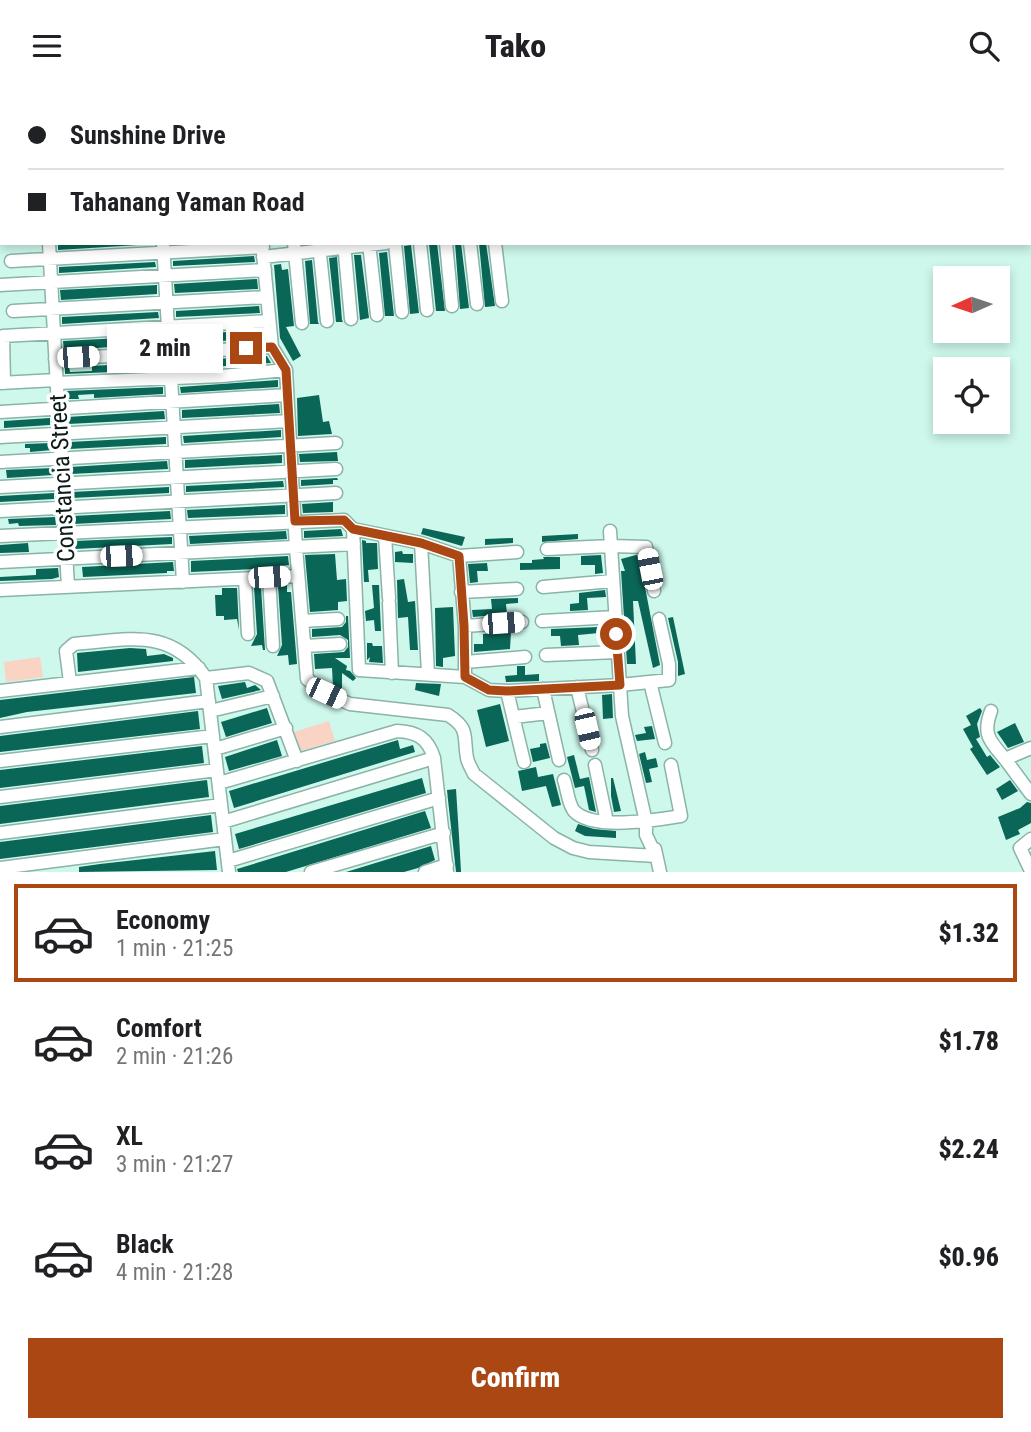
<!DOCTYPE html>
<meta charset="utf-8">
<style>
:root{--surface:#fff;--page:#f6f6f6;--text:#202124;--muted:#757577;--line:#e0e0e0;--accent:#ab4712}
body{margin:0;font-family:"Roboto Condensed",sans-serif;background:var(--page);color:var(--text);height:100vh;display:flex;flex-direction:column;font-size:26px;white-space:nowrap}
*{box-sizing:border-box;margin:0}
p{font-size:23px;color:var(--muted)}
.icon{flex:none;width:38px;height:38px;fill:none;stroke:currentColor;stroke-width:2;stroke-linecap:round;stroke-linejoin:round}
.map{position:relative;height:781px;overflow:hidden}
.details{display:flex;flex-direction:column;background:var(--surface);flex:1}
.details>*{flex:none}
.banner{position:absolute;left:0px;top:0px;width:1032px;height:154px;box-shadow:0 4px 10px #0003;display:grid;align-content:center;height:154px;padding:0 28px;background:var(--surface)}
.needle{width:46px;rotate:267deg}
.fabs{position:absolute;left:933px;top:175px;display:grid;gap:14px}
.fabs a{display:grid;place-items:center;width:77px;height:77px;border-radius:0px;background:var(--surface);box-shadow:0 4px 10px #0003;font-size:35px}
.end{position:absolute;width:32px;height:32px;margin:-16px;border:9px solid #ab4712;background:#fff;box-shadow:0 0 0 4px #fff}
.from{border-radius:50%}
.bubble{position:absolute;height:49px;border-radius:0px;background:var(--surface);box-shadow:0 4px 10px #0003;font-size:23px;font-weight:800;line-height:49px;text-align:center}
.car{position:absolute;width:21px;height:42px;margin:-21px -10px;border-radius:9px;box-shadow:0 0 5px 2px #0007;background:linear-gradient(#fff 24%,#345 0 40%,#fff 0 76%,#345 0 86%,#fff 0)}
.banner b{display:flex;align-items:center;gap:24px;height:66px;font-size:26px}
.banner b+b{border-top:2px solid var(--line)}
.banner i{width:18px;height:18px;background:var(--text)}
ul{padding:12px 0 0;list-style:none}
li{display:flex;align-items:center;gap:21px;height:98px;margin:0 14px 10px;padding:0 14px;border:4px solid transparent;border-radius:0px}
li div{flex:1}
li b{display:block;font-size:26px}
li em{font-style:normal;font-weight:800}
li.on{border-color:var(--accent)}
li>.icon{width:63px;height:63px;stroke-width:1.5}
.button{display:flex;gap:14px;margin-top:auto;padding:14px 28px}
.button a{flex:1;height:80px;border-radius:0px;background:var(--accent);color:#fff;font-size:28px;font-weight:800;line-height:80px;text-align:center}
header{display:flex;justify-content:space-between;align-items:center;height:91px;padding:0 28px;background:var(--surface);font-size:32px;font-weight:800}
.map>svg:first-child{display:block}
.green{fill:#f9d4c4}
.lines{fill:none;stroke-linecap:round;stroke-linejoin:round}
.stream{stroke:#a8816e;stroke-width:2.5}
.building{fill:#0a6657}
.minor-casing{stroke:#8bb3a8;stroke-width:15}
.minor{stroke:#fff;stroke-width:12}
.route{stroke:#ab4712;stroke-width:9}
.labels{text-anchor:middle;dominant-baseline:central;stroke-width:7;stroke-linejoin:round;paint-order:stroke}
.street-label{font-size:24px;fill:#0b1b17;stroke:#fff}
</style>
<header><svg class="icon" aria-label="menu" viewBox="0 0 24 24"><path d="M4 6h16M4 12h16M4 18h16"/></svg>Tako<svg class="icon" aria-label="search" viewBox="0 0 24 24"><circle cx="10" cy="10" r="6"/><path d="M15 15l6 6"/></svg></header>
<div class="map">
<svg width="1031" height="781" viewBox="0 0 1031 781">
<rect width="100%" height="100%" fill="#cef8ec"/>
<!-- green -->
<path class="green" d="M40,566L43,586L6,591L4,571Z
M329,630L335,650L300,660L294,641Z"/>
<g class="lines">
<!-- stream -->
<path class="stream" d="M253,0L254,2
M395,0L400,2
M204,2V0
M296,2L303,0
M882,2L883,0
M0,145L2,142"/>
</g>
<!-- building -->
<path class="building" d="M58,152H154V153L58,159Z
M437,152L445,220H436L429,153Z
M455,152H461L469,217L460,218Z
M479,152H486L495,215L485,216Z
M411,154L419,222L410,223L404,155Z
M387,161L394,225H385L379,162Z
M354,164H361L369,227L360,229Z
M254,165L255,171L173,175V170Z
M337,166L342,229L343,231H336L329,167Z
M312,169L318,231L319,233H310L305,170Z
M155,171L156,176L59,182V176Z
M281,173L282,179L288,178L294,235L286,236L301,265L293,270L280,247L274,174Z
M257,188L258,198L175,202L174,193Z
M157,194V203L61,209L60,199Z
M259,215L260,222L176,226V220Z
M158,221L159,227L62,233V226Z
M262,239V248L178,252L177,244Z
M160,245V253L64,259L63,250Z
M267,265L271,272L179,278V270Z
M161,271L162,279L65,283V276H69L70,281L92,280V275Z
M278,289V296L181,302L180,296Z
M163,296V303L94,307V303L78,304L79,308H66V300Z
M319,304L323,331L329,330L332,343L298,345L297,307Z
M279,313L280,322L182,327V319Z
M164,320L165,328L68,333L67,326Z
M50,327V334L4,337V330Z
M281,339V346L184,352L183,345Z
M166,346V353L69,358V351Z
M51,352L52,359L30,361V357H25V353Z
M337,361L338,370L300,371L299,363Z
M282,364V372L185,377V369Z
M167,370L168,378L71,383L70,376Z
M53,377V384L7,387L6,379Z
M337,387L338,389H333V393L301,395V389Z
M283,390L284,396L186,401V395Z
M169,396V402L72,407V401Z
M54,402V408L0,411V405Z
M333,411V421L303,422L302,413Z
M285,414V423L188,427L187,419Z
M170,420L171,428L73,433V425Z
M55,426L56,434L19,435L18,432L9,433L8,428Z
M423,437L465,446L462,455L421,443Z
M341,438L343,445L304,447V440Z
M286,440L287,448L190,453L189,445Z
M578,443V448L542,451V445Z
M172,446V453L75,458L74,450Z
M513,447V452L485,454V448Z
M362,449L366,450V452H377L378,478L368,479L369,491H364Z
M28,452L29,461L0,462V454Z
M402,460L403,463H413V472L395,471V461Z
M335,463L337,489L346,488L347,510L338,511V519L310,521L305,464Z
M601,464L603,482L595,483V474H581V465Z
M636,464L639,465L660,574L653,577L638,510H633L636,573H627L621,480H625L621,468Z
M288,465L289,474L280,475L281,477L191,481V470Z
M543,466H560V478L520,479V472H532V469L544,468Z
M173,471L174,480H167V482L83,486L82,476Z
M487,472L488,480H477L478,491L470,492L468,473Z
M58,477L59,486L52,488L0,490V486L36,484V478Z
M404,488L408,511L415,510L418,559H410L408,526L398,527L397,489Z
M287,494V501H291L297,573L289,574L288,564L277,565L282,554L278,495Z
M372,494H379L381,540H375L374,529L366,530L365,520L374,517Z
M254,496H261L265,559H263L262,554L251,555L257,543Z
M222,497H237L239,539L237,528L224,529V525H216L215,504H222Z
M605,499L606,506L587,507L588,519L570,520V513L579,512V502Z
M518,507V512L506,513L507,523L473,526L472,519L492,518L491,508Z
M453,516L455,565L443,567V576L436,575L435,517Z
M346,525H348L350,567H335L347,575L346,579L350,580L356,587L353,590L342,582V600L333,596L332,577L315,578L314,563L344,561L348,556V549L340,544L312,546V538L342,536L346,531Z
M673,526L685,583L678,585V571L668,527Z
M599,536V542L578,544L579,554L561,555L560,545H551V538Z
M511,541L510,558L474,561V553H483V543Z
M367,552H372L373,555H382L383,572L369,571L370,566L367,569Z
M130,557L146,558L147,565L164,563L173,567V570L78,581L77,562Z
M517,575H525V584L539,583V590L506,591L505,585L517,584Z
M194,586L196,602L27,621L0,627V609Z
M245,591L247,597L255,594L261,599L222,608L218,595Z
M416,592L441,593L439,605L415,599Z
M612,603L613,627L603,628L602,604Z
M500,613L509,650L486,656L477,619Z
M267,617L272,632L226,646L221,631Z
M980,617L982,620L977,633L980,646L976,648L987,666L990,664L1000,676L987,684L970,658L973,656L963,638L971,634L966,625Z
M198,620L200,638L0,661V645Z
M1015,632L1024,651L1008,657L997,641Z
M652,635L655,648L637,650L635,644L646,642L644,636Z
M277,649L282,665L229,680L225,666Z
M398,649L400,658L413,654L415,661L234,717L229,700Z
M546,652L550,667L533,671L530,658L540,656V653Z
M202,655L204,672L0,697V679Z
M645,661L647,669L656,667L658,676L649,678L652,691L646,692L639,663Z
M574,664L580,688L589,686L596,721L589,719L584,695L575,697L567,666Z
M536,676L538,686L553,683L561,714L552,716L546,695L522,700L518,680Z
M422,687L426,702L239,758L235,743Z
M611,687H613L621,720L614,721L611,705Z
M207,689L209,706L0,733V715Z
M1010,689L1018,700L1002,709L996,698Z
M456,698L459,745L461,781H456L448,709L447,699Z
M1027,711L1031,712V732L1018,739L1020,743L1006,749L998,726L1020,717Z
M425,720L431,737L286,781H238L237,778Z
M211,724L213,741L0,768V751Z
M578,733L594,738L616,740V747L585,745L575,740Z
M431,755L435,769L418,777L404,781H346Z
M215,760L217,779L79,781V776L100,773Z"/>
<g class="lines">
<defs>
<path id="minor" d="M4,2L8,0
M49,152L68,496
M163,152L183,491
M262,152L272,256L286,279L296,457L307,588L325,602L350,613L448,624C470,638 463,645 467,667C468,673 472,678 474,683L554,747L573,757L589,761L656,765
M294,152L302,232
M344,152L351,228
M369,152L377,224
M395,152L402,221
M420,152L427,219
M446,152L452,215
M470,152L477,213
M495,152L502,210
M319,154L327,230
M263,166L386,152
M11,170L263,156
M0,194L265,179
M13,220L267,206
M55,268L272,256
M0,292L56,289
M4,292L3,245L269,230
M56,292L222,285L286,279
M0,321L287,304
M0,346L289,330
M0,371L336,352
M0,396L336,378
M0,420L336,402
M610,440L622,625L646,731V744L656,765
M0,445L344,429L353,438
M385,445L389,507
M421,452L428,582
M547,458L611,455L646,456L654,500
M517,461L459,465L421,452L353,438L359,579L465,586L489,599L507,600L620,594L669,589V573L659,528
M459,465L465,535V586
M0,471L354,453
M269,486L273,555
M245,488L248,543
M543,496L613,490
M0,499L298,485
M461,501L517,498
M389,512L392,582
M302,530L338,528
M542,530L615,526
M465,535L522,531
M305,555L340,553
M546,564L617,561
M465,571L525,566
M206,587L249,582L267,590L297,670
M70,591L66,560L74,553C128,549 170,535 206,587L229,781
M650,591L665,652
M577,596L592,659
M543,598L559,669
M0,600L199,577
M507,600L524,671
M210,620L273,605
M991,620C982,644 990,650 1005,668
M514,626L548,622
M0,636L209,610
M1031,657L1005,668L1031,703
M215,658L286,637
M0,670L213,645
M595,674L607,731
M564,689C567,697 568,713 574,720C593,740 657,729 681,725L671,674
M219,692L397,640C417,641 428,647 434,667L447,781
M0,706L217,679
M223,731L434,667
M0,742L221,714
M1031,748L1020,757L1031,780
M655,758L660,781
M228,770L439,707
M0,777L225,748
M311,781L444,742
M425,781L447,774"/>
</defs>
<!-- minor casing -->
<use href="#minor" class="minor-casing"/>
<!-- minor -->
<use href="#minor" class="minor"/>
</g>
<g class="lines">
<!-- route -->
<path class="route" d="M246,257L272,256L286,279L295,430L344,429L353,438L421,452L459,465L464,535L465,586L489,599L507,600L620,594L616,543"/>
</g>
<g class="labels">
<!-- street labels -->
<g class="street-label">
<text transform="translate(62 387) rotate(-93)">Constancia Street</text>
</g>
</g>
</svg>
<div class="fabs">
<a><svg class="needle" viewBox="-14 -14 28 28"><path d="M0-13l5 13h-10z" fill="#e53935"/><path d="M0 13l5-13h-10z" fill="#757577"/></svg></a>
<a><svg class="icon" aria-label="locate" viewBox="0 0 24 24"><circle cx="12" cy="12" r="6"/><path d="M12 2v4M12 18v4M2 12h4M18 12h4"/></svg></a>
</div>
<i class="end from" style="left:616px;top:543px"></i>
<i class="end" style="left:246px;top:257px"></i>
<div class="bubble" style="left:107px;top:233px;width:116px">2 min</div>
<i class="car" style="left:78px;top:266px;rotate:87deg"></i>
<i class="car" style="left:121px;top:465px;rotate:88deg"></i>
<i class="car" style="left:650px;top:478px;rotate:349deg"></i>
<i class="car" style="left:269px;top:486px;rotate:86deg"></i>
<i class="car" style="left:503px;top:532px;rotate:86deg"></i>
<i class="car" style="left:326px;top:602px;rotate:115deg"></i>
<i class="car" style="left:587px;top:638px;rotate:167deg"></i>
<div class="banner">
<b><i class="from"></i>Sunshine Drive</b>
<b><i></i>Tahanang Yaman Road</b>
</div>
</div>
<section class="details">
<ul>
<li class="on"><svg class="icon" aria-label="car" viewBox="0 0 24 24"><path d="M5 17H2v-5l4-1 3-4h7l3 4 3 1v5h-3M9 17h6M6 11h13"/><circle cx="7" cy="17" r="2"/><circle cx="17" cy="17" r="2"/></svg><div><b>Economy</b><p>1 min · 21:25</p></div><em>$1.32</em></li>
<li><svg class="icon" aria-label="car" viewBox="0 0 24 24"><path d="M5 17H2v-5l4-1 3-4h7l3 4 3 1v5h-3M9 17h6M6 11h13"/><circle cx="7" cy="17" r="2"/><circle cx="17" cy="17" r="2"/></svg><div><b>Comfort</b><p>2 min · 21:26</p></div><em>$1.78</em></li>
<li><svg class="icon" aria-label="car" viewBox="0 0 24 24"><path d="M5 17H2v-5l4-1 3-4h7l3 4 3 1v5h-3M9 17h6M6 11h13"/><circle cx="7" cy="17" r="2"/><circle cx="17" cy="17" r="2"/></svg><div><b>XL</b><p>3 min · 21:27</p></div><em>$2.24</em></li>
<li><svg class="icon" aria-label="car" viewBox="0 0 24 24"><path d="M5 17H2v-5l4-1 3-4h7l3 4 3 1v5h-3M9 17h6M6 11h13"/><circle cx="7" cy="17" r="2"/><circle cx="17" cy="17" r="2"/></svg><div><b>Black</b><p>4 min · 21:28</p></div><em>$0.96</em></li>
</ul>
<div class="button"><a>Confirm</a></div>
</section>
